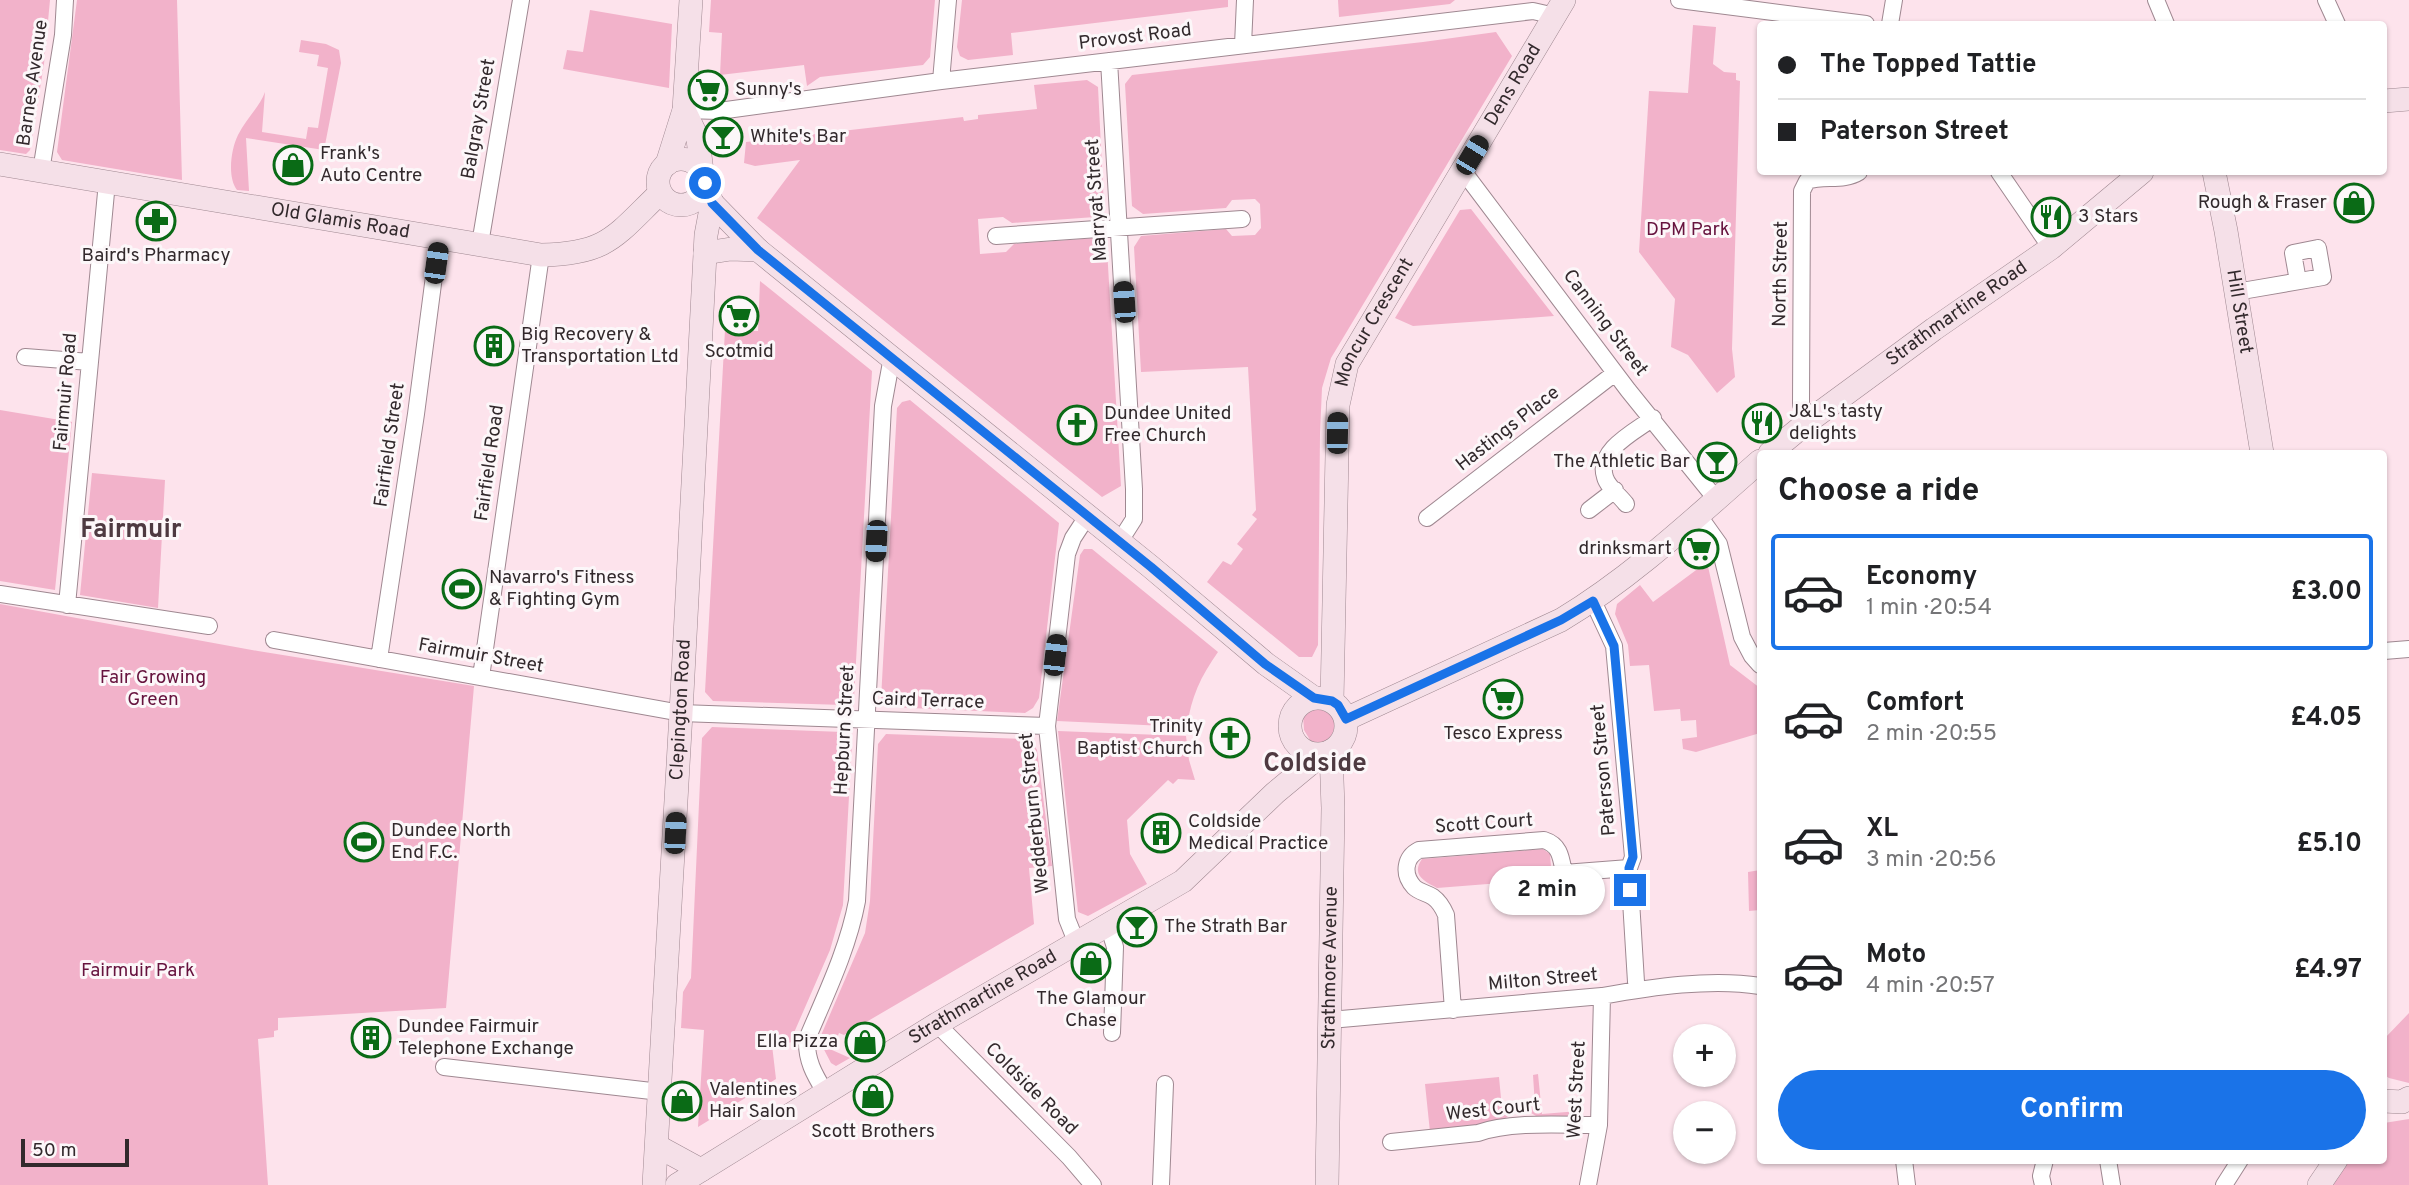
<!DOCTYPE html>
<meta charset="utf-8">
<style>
:root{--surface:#fff;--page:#f2f2f2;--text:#202124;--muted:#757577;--line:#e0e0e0;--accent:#1a73e8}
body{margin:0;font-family:Overpass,sans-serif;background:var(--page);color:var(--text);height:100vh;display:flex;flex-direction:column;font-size:26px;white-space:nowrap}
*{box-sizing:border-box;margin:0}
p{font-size:23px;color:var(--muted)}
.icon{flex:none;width:38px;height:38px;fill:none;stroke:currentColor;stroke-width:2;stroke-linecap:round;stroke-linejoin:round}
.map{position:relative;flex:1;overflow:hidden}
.details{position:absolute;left:1757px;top:450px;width:630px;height:714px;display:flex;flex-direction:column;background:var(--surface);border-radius:7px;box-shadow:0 2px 5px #0004}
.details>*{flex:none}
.guide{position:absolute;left:1757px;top:21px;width:630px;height:154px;border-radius:7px;box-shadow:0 2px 5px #0004;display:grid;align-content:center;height:154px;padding:0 21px;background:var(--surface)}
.tools{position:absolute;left:1673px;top:1024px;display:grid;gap:14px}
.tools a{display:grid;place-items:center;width:63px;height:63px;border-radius:50%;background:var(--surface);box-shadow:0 2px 5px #0004;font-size:35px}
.scale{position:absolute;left:21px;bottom:18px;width:108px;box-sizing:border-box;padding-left:7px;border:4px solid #32292c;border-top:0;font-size:19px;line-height:24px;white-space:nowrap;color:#32292c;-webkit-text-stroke:5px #fcf7f9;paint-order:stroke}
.end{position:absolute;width:32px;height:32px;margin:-16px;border:9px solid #1a73e8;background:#fff;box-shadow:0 0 0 4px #fff}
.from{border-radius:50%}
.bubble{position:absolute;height:49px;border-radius:24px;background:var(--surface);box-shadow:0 2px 5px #0004;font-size:23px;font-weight:700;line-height:49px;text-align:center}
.car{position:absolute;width:21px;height:42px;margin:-21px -10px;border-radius:9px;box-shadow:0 0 5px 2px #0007;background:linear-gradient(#222 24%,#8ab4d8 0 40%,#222 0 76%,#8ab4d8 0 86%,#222 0)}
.guide b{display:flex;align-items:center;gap:24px;height:66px;font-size:26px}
.guide b+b{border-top:2px solid var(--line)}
.guide i{width:18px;height:18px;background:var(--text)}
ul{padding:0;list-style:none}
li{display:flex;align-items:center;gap:21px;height:116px;margin:0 14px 10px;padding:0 7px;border:4px solid transparent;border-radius:7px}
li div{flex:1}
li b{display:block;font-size:26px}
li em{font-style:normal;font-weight:700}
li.selected{border-color:var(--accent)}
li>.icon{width:63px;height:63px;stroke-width:1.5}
h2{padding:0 21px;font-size:32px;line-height:84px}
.cta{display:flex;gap:14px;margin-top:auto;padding:14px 21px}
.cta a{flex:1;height:80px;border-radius:42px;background:var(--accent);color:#fff;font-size:28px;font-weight:700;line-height:80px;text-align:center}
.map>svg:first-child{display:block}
.green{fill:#f2b2ca}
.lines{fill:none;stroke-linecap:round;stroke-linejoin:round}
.street-casing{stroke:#9f8891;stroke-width:18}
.secondary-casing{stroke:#9f8891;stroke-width:24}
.street{stroke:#fff;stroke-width:16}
.secondary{stroke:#f5e0e8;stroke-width:23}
.route{stroke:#1a73e8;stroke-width:9}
.labels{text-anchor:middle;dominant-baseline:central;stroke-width:6;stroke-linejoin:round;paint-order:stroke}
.street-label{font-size:19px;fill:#32292c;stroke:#fcf7f9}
.poi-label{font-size:19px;fill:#32292c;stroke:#fcf7f9;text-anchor:start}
.park-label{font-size:19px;fill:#66133e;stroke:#fcf7f9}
.district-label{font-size:26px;font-weight:bold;fill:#4e3a41;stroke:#fcf7f9}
</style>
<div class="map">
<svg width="2409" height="1185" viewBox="0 0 2409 1185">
<rect width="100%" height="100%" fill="#fde3ec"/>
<!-- green -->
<path class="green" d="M0,0H50L44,64L30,150L26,154L0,150Z
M77,0H177L182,180L62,160L57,152Z
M711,0H935L930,57L923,65L820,77L807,86L804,65L720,75L722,33L709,32Z
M962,0H1228V7L1011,33L1013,55L968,60L960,56L957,47Z
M1338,0H1455L1450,4L1339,17Z
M590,10L672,24L669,88L563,69L567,50L583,52Z
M1693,25L1716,27L1713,64L1724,72L1736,73V80L1740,81L1732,349L1735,377L1717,393L1688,355L1671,347L1675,299L1639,252L1649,91L1688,93Z
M1496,32L1512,56L1331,358L1322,388L1320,433L1318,645L1312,657H1299L1207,582L1223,561L1231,565L1243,549L1237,544L1257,519L1252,515L1256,510L1248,367L1141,372L1134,247L1141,236L1226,229L1232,236L1255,235L1261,228L1260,204L1255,199L1232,200L1226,208L1143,214L1132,206L1125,84L1132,75L1423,42Z
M301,40L326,44L339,50L341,63L324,150L246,138L249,191L237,190C227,177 231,149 238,135C246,119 259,108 265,92L262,132L306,139L308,127L318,128L328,68L317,66L319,55L299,52Z
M1087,80L1098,87L1104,207L1095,217L1012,223L1003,217L978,219L980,254L1006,252L1014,244L1096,238L1107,249L1121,486L1102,497L757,218L800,160L755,166L744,163L746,142L963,117L964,121L978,119V115L1037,109L1034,85Z
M1471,209L1554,316L1413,326L1395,318L1460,210Z
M760,281L872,371L854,698L844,705L713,701L705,692L725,330L758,331Z
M910,400L1059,523L1039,698L1033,708L1025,713L888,707L881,699L897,408L902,402Z
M0,410L72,422L55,590L0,581Z
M92,473L165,480L158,608L80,595Z
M1084,549H1092L1218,652C1201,676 1191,697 1187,727L1057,721L1080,555Z
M1707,562L1730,665L1760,688V733L1696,752L1683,749L1682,739L1697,737L1696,720L1681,721L1680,709L1654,711L1649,665L1630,666L1628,645L1615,614L1617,604L1640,585L1653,602Z
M0,604L258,651L474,686L446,1008L278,1018V1030L274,1031V1037L258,1039L268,1185H0Z
M1320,707L1333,712C1338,729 1332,745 1313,745L1304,730L1303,715L1309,710Z
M712,727L843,732L852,742L843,905L830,950L793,1035V1042L772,1045L776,1079L698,1127L704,1030L681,1028L683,992L691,978L702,738Z
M1058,731L1186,736L1189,760L1195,780L1178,779L1173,784L1168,780L1127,820L1130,854L1147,884L1088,916L1078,912Z
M886,734L1023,739L1032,742L1037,750L1052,866L1029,868L1034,924L844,1035L839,1033L832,1050L850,1058L836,1066L831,1063L819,1040L865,933L870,901L878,744Z
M1543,849L1550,854L1552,879L1437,888C1424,881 1411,875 1422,859Z
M1760,870V910L1749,911L1748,872Z
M2409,1013V1083L2389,1078L2384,1075V1051L2386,1048L2384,1045V1039Z
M1538,1074L1542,1114L1579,1111V1119C1561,1118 1536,1124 1526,1107L1535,1106L1533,1075Z
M1499,1077L1502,1109L1513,1108C1507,1131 1450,1130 1430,1132L1425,1084Z
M2409,1119V1185H2331L2348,1160H2384V1123Z"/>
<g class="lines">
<defs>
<path id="street" d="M1679,0L1866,24
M2156,0L2166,24
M2326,0L2337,24
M1890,24L1894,0
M1243,45L1245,0
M1109,61L1134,489V519L1120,541
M941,81L948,0
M684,110L719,111L941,81L1533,11L1555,16
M41,171L63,35L65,0
M1463,171L1628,390L1716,499
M1999,172L2051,248
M996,236L1242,219
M480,244L521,0
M2236,292L2323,277L2318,248L2293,253L2298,281
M25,357L90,362
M1810,420L1801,405L1802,191L1807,181C1824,175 1843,182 1859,172
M1626,504C1620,496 1607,486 1605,477C1596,450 1636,431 1653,418
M1589,510L1615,490
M1699,516L1719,544L1742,637L1752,656L1760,665
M1427,518L1615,373
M0,594L209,626
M1593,601L1614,646L1633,857L1629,868L1636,982
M67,605L107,182
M274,640L681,713L1047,726
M2384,651L2409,649
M379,659L416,414L439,238
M481,677L541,255
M1108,925L1115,947L1112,1033
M1077,944L1067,919L1047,726L1067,554L1073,538L1088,515
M1453,1010L1446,915C1443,908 1440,902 1433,897C1427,893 1419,892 1414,887C1402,874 1405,857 1419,850L1544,840C1560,845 1561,857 1564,873L1629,868
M1330,1020L1602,996C1652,987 1711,978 1760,986
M937,1024L1069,1157L1093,1185
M444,1067L660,1092
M825,1092C814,1074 806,1060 807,1039C826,994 848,949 857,901L883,406L892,357
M1391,1142L1478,1133C1510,1121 1564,1125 1599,1125
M1904,1160L1907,1185
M2108,1160L2112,1185
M1161,1185L1165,1084
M1588,1185L1599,1125L1602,996
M2043,1185L2041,1176L2045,1160
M2224,1185L2240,1160"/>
<g id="secondary">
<path d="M2384,101L2409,99"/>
<path d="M684,110L698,139L702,172"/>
<circle cx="681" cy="182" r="23"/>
<path id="s1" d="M0,164L541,255C608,254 615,236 660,193"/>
<path d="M667,164L684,110L691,0"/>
<path id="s2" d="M2214,172L2226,231L2262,453"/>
<path d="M712,203L758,250L1151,567L1266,664L1314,698"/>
<path d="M705,253L731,249L758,250"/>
<path id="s3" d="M1770,453L1810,420L1934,329L2051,248L2142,172"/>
<circle cx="1318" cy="726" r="28"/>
<path id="s4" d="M1332,701L1338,405L1347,364L1564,0"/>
<path d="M1346,719L1561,620C1634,576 1696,517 1760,461"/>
<path d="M2384,1101L2402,1102L2409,1098"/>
<path d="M657,1146L701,1170"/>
<path id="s5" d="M654,1185L681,713L706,235L712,203L705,182"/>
<path id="s6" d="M677,1185L937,1024L1183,881L1275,793L1322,754"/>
<path id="s7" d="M1327,1185L1333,808L1331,751"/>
<path d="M2319,1185L2336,1160"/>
</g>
</defs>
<!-- street casing -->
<use href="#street" class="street-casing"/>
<!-- secondary casing -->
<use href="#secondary" class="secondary-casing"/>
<!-- street -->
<use href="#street" class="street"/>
<!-- secondary -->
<use href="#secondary" class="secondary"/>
</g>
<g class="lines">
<!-- route -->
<path class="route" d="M705,183L712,203L758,250L1151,567L1265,664L1314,698L1332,701L1338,705L1346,719L1561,620L1593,601L1614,646L1633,857L1629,868L1630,890"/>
</g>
<!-- icons -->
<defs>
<symbol id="supermarket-ring" viewBox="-11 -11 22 22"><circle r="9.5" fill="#fcf7f9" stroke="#0a6b16" stroke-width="1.5"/><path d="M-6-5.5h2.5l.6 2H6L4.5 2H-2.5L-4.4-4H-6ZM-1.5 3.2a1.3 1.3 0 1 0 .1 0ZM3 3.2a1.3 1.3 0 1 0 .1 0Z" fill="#0a6b16"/></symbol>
<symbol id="bar-ring" viewBox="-11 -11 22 22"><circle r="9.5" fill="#fcf7f9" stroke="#0a6b16" stroke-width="1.5"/><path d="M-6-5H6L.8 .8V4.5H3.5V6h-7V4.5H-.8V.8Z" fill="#0a6b16"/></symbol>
<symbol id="shop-ring" viewBox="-11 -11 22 22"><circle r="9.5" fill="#fcf7f9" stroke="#0a6b16" stroke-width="1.5"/><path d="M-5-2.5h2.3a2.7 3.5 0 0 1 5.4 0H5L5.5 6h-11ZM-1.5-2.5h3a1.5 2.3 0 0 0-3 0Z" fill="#0a6b16"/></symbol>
<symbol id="restaurant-ring" viewBox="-11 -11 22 22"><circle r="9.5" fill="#fcf7f9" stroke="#0a6b16" stroke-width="1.5"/><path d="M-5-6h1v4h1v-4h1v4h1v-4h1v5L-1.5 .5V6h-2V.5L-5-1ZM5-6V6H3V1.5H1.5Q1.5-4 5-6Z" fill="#0a6b16"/></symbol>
<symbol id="pharmacy-ring" viewBox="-11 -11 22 22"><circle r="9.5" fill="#fcf7f9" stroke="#0a6b16" stroke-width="1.5"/><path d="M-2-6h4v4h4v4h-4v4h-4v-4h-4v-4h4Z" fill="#0a6b16"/></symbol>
<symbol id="building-ring" viewBox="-11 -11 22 22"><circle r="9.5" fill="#fcf7f9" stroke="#0a6b16" stroke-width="1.5"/><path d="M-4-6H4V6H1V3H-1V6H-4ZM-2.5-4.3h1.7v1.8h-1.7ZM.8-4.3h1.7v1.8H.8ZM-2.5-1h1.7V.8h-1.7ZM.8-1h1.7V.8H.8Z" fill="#0a6b16"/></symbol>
<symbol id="church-ring" viewBox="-11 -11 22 22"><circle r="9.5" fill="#fcf7f9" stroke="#0a6b16" stroke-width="1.5"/><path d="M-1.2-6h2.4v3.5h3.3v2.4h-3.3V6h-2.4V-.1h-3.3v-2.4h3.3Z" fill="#0a6b16"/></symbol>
<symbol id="stadium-ring" viewBox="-11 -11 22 22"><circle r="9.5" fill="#fcf7f9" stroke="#0a6b16" stroke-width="1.5"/><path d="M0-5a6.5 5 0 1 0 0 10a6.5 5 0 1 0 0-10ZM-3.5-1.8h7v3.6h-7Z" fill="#0a6b16"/></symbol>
</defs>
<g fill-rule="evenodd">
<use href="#supermarket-ring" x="686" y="68" width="44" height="44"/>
<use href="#bar-ring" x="701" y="115" width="44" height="44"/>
<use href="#shop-ring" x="271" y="143" width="44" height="44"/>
<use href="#shop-ring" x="2332" y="181" width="44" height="44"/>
<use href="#restaurant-ring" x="2029" y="195" width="44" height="44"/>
<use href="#pharmacy-ring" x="134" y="199" width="44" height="44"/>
<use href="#supermarket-ring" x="717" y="294" width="44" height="44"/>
<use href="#building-ring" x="472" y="324" width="44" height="44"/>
<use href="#restaurant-ring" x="1740" y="401" width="44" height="44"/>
<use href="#church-ring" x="1055" y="403" width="44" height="44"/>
<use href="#bar-ring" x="1695" y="440" width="44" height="44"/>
<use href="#supermarket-ring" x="1677" y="527" width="44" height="44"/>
<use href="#stadium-ring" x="440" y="567" width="44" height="44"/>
<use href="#supermarket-ring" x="1481" y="677" width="44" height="44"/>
<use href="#church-ring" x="1208" y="716" width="44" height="44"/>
<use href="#building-ring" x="1139" y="811" width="44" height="44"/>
<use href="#stadium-ring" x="342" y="820" width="44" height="44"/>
<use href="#bar-ring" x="1115" y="905" width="44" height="44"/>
<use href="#shop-ring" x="1069" y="941" width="44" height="44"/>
<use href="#building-ring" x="349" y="1016" width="44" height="44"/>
<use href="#shop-ring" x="843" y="1020" width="44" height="44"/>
<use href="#shop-ring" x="851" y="1074" width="44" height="44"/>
<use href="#shop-ring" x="660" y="1079" width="44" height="44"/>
</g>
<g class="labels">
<!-- street labels -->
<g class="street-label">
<text transform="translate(1135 37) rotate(-7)">Provost Road</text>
<text transform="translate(33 83) rotate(-82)">Barnes Avenue</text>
<text stroke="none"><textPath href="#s4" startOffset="663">Dens Road</textPath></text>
<text transform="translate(479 119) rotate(-80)">Balgray Street</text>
<text transform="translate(1097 200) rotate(-94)">Marryat Street</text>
<text stroke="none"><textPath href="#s1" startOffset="345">Old Glamis Road</textPath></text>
<text transform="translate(1781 274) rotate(-89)">North Street</text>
<text stroke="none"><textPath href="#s2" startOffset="142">Hill Street</textPath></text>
<text stroke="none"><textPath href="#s3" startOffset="233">Strathmartine Road</textPath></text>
<text transform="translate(1605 323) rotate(53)">Canning Street</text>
<text stroke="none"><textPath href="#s4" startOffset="387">Moncur Crescent</textPath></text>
<text transform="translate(66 392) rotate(-85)">Fairmuir Road</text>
<text transform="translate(1508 429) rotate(-38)">Hastings Place</text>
<text transform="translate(390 445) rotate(-82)">Fairfield Street</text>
<text transform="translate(490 463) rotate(-82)">Fairfield Road</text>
<text transform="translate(481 656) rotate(10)">Fairmuir Street</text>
<text transform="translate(928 701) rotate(2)">Caird Terrace</text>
<text stroke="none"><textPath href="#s5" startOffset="476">Clepington Road</textPath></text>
<text transform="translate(845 730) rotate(-87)">Hepburn Street</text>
<text transform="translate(1604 770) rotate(-95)">Paterson Street</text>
<text transform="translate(1035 813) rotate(-96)">Wedderburn Street</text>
<text transform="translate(1484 824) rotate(-4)">Scott Court</text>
<text stroke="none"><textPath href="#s7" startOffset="217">Strathmore Avenue</textPath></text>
<text transform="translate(1543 980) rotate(-5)">Milton Street</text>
<text stroke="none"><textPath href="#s6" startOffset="359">Strathmartine Road</textPath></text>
<text transform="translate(1031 1089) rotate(45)">Coldside Road</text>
<text transform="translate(1577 1090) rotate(-87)">West Street</text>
<text transform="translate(1493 1110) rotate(-6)">West Court</text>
</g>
<!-- poi labels -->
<g class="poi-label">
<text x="735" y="90">Sunny's</text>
<text x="750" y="137">White's Bar</text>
<text x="320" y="154">Frank's<tspan x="320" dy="22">Auto Centre</tspan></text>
<text x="2327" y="203" text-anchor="end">Rough &amp; Fraser</text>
<text x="2078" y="217">3 Stars</text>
<text x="156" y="256" text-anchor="middle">Baird's Pharmacy</text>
<text x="521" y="335">Big Recovery &amp;<tspan x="521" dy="22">Transportation Ltd</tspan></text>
<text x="739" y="352" text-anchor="middle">Scotmid</text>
<text x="1789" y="412">J&amp;L's tasty<tspan x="1789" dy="22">delights</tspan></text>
<text x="1104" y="414">Dundee United<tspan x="1104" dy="22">Free Church</tspan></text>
<text x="1690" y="462" text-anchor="end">The Athletic Bar</text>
<text x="1672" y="549" text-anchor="end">drinksmart</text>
<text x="489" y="578">Navarro's Fitness<tspan x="489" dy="22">&amp; Fighting Gym</tspan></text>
<text x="1203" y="727" text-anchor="end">Trinity<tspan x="1203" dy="22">Baptist Church</tspan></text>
<text x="1503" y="734" text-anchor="middle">Tesco Express</text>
<text x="1188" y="822">Coldside<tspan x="1188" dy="22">Medical Practice</tspan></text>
<text x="391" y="831">Dundee North<tspan x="391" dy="22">End F.C.</tspan></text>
<text x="1164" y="927">The Strath Bar</text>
<text x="1091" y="999" text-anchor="middle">The Glamour<tspan x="1091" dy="22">Chase</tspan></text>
<text x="398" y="1027">Dundee Fairmuir<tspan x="398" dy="22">Telephone Exchange</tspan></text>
<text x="838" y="1042" text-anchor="end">Ella Pizza</text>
<text x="709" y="1090">Valentines<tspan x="709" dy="22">Hair Salon</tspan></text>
<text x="873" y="1132" text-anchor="middle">Scott Brothers</text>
</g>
<!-- park labels -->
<g class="park-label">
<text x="1688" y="230">DPM Park</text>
<text x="153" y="678">Fair Growing<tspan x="153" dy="22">Green</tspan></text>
<text x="138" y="971">Fairmuir Park</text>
</g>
<!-- district labels -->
<g class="district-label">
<text x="131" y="530">Fairmuir</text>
<text x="1315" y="764">Coldside</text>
</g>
</g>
</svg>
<div class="tools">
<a>+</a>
<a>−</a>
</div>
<div class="scale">50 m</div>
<i class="end from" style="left:705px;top:183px"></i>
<i class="end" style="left:1630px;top:890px"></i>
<div class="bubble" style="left:1489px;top:866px;width:116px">2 min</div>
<i class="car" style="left:1472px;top:155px;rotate:31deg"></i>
<i class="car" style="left:436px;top:263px;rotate:8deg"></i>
<i class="car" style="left:1124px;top:302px;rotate:356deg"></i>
<i class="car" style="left:1337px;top:433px;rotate:1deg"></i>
<i class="car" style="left:876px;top:541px;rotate:183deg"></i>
<i class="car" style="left:1055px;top:655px;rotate:7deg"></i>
<i class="car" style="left:675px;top:833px;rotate:3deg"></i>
<div class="guide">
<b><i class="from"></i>The Topped Tattie</b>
<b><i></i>Paterson Street</b>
</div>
<section class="details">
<h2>Choose a ride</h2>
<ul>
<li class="selected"><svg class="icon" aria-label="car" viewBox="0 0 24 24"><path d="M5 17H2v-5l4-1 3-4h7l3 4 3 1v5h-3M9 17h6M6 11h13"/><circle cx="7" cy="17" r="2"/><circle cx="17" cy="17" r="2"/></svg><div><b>Economy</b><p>1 min · 20:54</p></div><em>£3.00</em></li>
<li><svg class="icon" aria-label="car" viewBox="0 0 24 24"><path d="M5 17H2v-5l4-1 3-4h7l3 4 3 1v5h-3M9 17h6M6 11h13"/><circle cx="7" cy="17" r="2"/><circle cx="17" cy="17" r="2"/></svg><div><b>Comfort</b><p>2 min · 20:55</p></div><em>£4.05</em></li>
<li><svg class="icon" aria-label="car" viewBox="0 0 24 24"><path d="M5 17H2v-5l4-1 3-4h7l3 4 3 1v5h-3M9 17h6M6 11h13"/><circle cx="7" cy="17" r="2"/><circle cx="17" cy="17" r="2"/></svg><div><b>XL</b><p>3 min · 20:56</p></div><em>£5.10</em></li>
<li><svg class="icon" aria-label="car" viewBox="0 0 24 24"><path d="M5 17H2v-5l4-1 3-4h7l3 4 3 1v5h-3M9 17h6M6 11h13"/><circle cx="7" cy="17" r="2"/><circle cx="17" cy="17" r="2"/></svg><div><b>Moto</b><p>4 min · 20:57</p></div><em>£4.97</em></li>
</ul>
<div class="cta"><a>Confirm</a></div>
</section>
</div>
